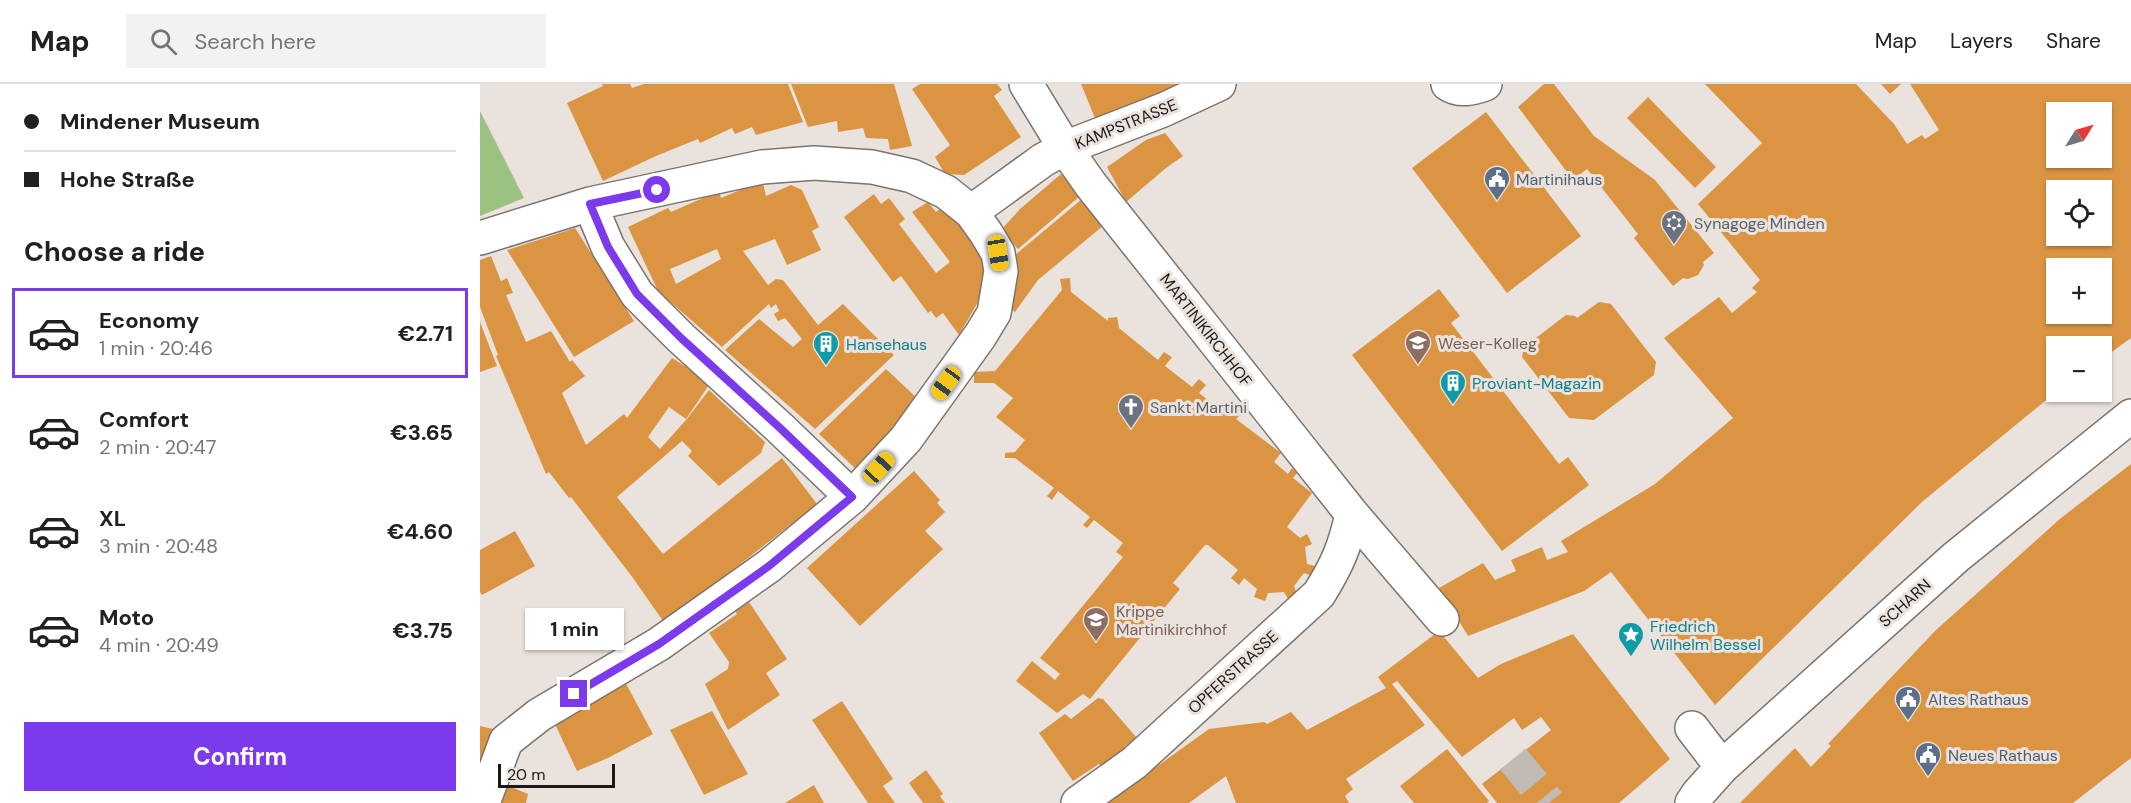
<!DOCTYPE html>
<meta charset="utf-8">
<style>
:root{--surface:#fff;--page:#f2f2f2;--text:#202124;--muted:#757577;--line:#e0e0e0;--accent:#7c3aed}
body{margin:0;font-family:"DM Sans",sans-serif;background:var(--page);color:var(--text);height:100vh;display:flex;flex-direction:column;font-size:22px;white-space:nowrap}
*{box-sizing:border-box;margin:0}
p{font-size:20px;color:var(--muted)}
.icon{flex:none;width:33px;height:33px;fill:none;stroke:currentColor;stroke-width:2;stroke-linecap:round;stroke-linejoin:round}
.map{position:relative;flex:1;overflow:hidden}
.sheet{display:flex;flex-direction:column;background:var(--surface);width:480px}
.sheet>*{flex:none}
.guide{display:grid;align-content:center;height:132px;padding:0 24px;background:var(--surface)}
.needle{width:39px;rotate:53deg}
.buttons{position:absolute;left:1566px;top:18px;display:grid;gap:12px}
.buttons a{display:grid;place-items:center;width:66px;height:66px;border-radius:0px;background:var(--surface);box-shadow:0 2px 4px #0004;font-size:30px}
.scale{position:absolute;left:18px;bottom:15px;width:117px;box-sizing:border-box;padding-left:6px;border:3px solid #1b1917;border-top:0;font-size:16px;line-height:21px;white-space:nowrap;color:#1b1917;-webkit-text-stroke:4px #eae2dc;paint-order:stroke}
.end{position:absolute;width:27px;height:27px;margin:-14px;border:8px solid #7c3aed;background:#fff;box-shadow:0 0 0 3px #fff}
.from{border-radius:50%}
.bubble{position:absolute;height:42px;border-radius:0px;background:var(--surface);box-shadow:0 2px 4px #0004;font-size:20px;font-weight:700;line-height:42px;text-align:center}
.car{position:absolute;width:18px;height:36px;margin:-18px -9px;border-radius:8px;box-shadow:0 0 4px 2px #0007;background:linear-gradient(#f5c518 24%,#345 0 40%,#f5c518 0 76%,#345 0 86%,#f5c518 0)}
.guide b{display:flex;align-items:center;gap:21px;height:57px;font-size:22px}
.guide b+b{border-top:2px solid var(--line)}
.guide i{width:15px;height:15px;background:var(--text)}
ul{padding:0;list-style:none}
li{display:flex;align-items:center;gap:18px;height:90px;margin:0 12px 9px;padding:0 12px;border:3px solid transparent;border-radius:0px}
li div{flex:1}
li b{display:block;font-size:22px}
li em{font-style:normal;font-weight:700}
li.selected{border-color:var(--accent)}
li>.icon{width:54px;height:54px;stroke-width:1.5}
h2{padding:0 24px;font-size:27px;line-height:72px}
.button{display:flex;gap:12px;margin-top:auto;padding:12px 24px}
.button a{flex:1;height:69px;border-radius:0px;background:var(--accent);color:#fff;font-size:24px;font-weight:700;line-height:69px;text-align:center}
header{display:flex;align-items:center;gap:36px;box-sizing:border-box;height:84px;padding:0 30px;background:var(--surface);border-bottom:2px solid var(--line)}
header strong{font-size:28px}
nav{display:flex;gap:33px;margin-inline-start:auto;font-size:21px}
.search{width:420px;height:54px;background:var(--page);display:flex;align-items:center;gap:15px;box-sizing:border-box;padding:0 21px;border-radius:0px;color:var(--muted);font-size:22px}
main{display:flex;flex:1;min-height:0}
.map>svg:first-child{display:block}
.green{fill:#9bc281}
.building{fill:#da9442;fill-rule:evenodd}
.lines{fill:none;stroke-linecap:round;stroke-linejoin:round}
.minor-tunnel{stroke:#c1bab5;stroke-width:33;stroke-dasharray:33 16;stroke-linecap:butt}
.minor-casing{stroke:#7b746f;stroke-width:36}
.minor{stroke:#fff;stroke-width:33}
.route{stroke:#7c3aed;stroke-width:8}
.labels{text-anchor:middle;dominant-baseline:central;stroke-width:6;stroke-linejoin:round;paint-order:stroke}
.street-label{font-size:16px;fill:#1b1917;stroke:#eae2dc}
.service-label{font-size:16px;fill:#4e5e75;stroke:#eae2dc;text-anchor:start}
.worship-label{font-size:16px;fill:#5b616d;stroke:#eae2dc;text-anchor:start}
.education-label{font-size:16px;fill:#785e54;stroke:#eae2dc;text-anchor:start}
.culture-label{font-size:16px;fill:#0d838f;stroke:#eae2dc;text-anchor:start}
</style>
<header>
<strong>Map</strong>
<div class="search"><svg class="icon" aria-label="search" viewBox="0 0 24 24"><circle cx="10" cy="10" r="6"/><path d="M15 15l6 6"/></svg>Search here</div>
<nav><a>Map</a><a>Layers</a><a>Share</a></nav>
</header>
<main>
<section class="sheet">
<div class="guide">
<b><i class="from"></i>Mindener Museum</b>
<b><i></i>Hohe Straße</b>
</div>
<h2>Choose a ride</h2>
<ul>
<li class="selected"><svg class="icon" aria-label="car" viewBox="0 0 24 24"><path d="M5 17H2v-5l4-1 3-4h7l3 4 3 1v5h-3M9 17h6M6 11h13"/><circle cx="7" cy="17" r="2"/><circle cx="17" cy="17" r="2"/></svg><div><b>Economy</b><p>1 min · 20:46</p></div><em>€2.71</em></li>
<li><svg class="icon" aria-label="car" viewBox="0 0 24 24"><path d="M5 17H2v-5l4-1 3-4h7l3 4 3 1v5h-3M9 17h6M6 11h13"/><circle cx="7" cy="17" r="2"/><circle cx="17" cy="17" r="2"/></svg><div><b>Comfort</b><p>2 min · 20:47</p></div><em>€3.65</em></li>
<li><svg class="icon" aria-label="car" viewBox="0 0 24 24"><path d="M5 17H2v-5l4-1 3-4h7l3 4 3 1v5h-3M9 17h6M6 11h13"/><circle cx="7" cy="17" r="2"/><circle cx="17" cy="17" r="2"/></svg><div><b>XL</b><p>3 min · 20:48</p></div><em>€4.60</em></li>
<li><svg class="icon" aria-label="car" viewBox="0 0 24 24"><path d="M5 17H2v-5l4-1 3-4h7l3 4 3 1v5h-3M9 17h6M6 11h13"/><circle cx="7" cy="17" r="2"/><circle cx="17" cy="17" r="2"/></svg><div><b>Moto</b><p>4 min · 20:49</p></div><em>€3.75</em></li>
</ul>
<div class="button"><a>Confirm</a></div>
</section>
<div class="map">
<svg width="1651" height="719" viewBox="0 0 1651 719">
<rect width="100%" height="100%" fill="#eae2dc"/>
<!-- green -->
<path class="green" d="M0,27L44,114L0,132Z"/>
<!-- building -->
<path class="building" d="M122,0H150L152,4L164,0H308L323,38L276,51L272,43L255,50L252,44L220,59L218,55L176,72L123,97L87,19L123,2Z
M311,0H414L432,62L410,66L408,55L386,54L383,44L358,48L357,37L328,43Z
M440,0H517L522,6L514,12L541,53L484,91L465,90L455,73L470,61L432,5Z
M601,0H704L617,39Z
M1064,0H1074L1114,52L1175,96L1234,169L1223,178L1224,181L1218,191L1208,195L1203,194L1193,202L1154,154L1158,150L1107,85L1093,96L1038,23Z
M1225,0H1376L1414,40L1427,60L1442,51L1445,55L1459,46L1430,0H1651V254L1622,275V262H1576V308L1443,417L1235,621L1131,488L1104,507L988,552L959,504L1003,479L1015,496L1036,487L1031,476L1062,463L1067,476L1088,468L1081,457L1175,400L1253,334L1184,254L1239,213L1252,229L1277,208L1272,204L1280,196L1218,120L1282,59ZM1576,28H1622V74H1576ZM1576,106H1622V152H1576ZM1576,184H1622V230H1576Z
M1401,0H1421L1410,10Z
M1168,13L1236,83L1215,104L1147,34Z
M1006,28L1101,152L1027,209L932,84Z
M685,49L703,72L686,84L646,118L627,83L666,56Z
M581,90L600,112L538,165L521,146L540,125Z
M283,99L286,112L311,101L322,106L339,143L332,147L341,166L307,181L295,155L263,167L288,201L296,195L303,196L338,241L363,220L414,271L335,345L245,266L279,235L313,263L322,255L305,234L298,237L294,230L299,227L296,220L291,224L289,220L242,263L178,207L148,143L188,124L191,128L239,107L241,114L270,102ZM237,165L241,175L196,200L190,185Z
M394,110L401,120L409,114L425,135L419,140L456,189L470,178L432,128L448,118L456,128L470,118L513,192L479,251L463,229L456,234L451,227L448,229L421,192L413,198L364,133Z
M602,115L624,141L558,196L535,228L523,219L534,172Z
M95,144L154,237L94,273L27,166Z
M11,172L21,197L27,194L33,209L26,211L46,258L71,247L90,278L92,276L105,292L82,309L106,361L144,330L147,334L192,274L231,298L206,335L189,323L168,353L180,365L206,336L229,306L285,358L281,369L239,402L208,372L212,367L202,357L137,413L183,470L302,374L337,420L217,514L183,537L153,494L91,413L89,414L69,388L66,390L16,272L18,271L0,223V176Z
M590,194L591,208L628,237V234L637,233L639,244L678,276L684,268L692,273L685,282L712,303L719,295L726,301L719,309L748,332L754,324L762,329L756,335L801,369L794,378L808,390L812,384L817,389L813,394L832,409L807,443L820,454L827,450L832,460L825,463L827,480L835,482L832,492L824,489L814,502L817,510L808,515L804,508L788,509L785,517L774,513L777,505L764,494L759,501L751,494L758,486L728,461H725L693,499L700,505L610,615L603,610L577,629L536,597L552,577L575,596L580,590L560,574L643,473L636,468L643,459L614,436L607,444L603,441L610,433L578,407L572,416L567,412L574,404L535,374H525V369L535,368L545,356L516,333L533,314L514,299H494V288L515,287L582,206L580,195Z
M959,205L980,232L971,239L1079,380L1088,373L1109,401L1022,467L872,271Z
M1119,218L1131,220L1176,278L1174,291L1114,336L1089,334L1042,273L1044,263L1086,231L1095,232L1097,234Z
M0,238L17,282L0,288Z
M406,285L439,316L377,386L339,350Z
M1651,380V674L1593,719H1260L1315,664L1331,683L1351,662L1348,660L1456,546L1581,434Z
M434,387L460,416L457,419L465,428L445,447L463,465L380,542L327,484Z
M35,447L55,482L2,511L0,508V466Z
M269,518L307,575L286,589L300,611L248,646L225,600L248,585L249,578L229,549L257,530L255,527Z
M959,547L998,594L1021,580L1093,550L1190,675L1139,719H1017L1002,700L1071,646L1061,633L1042,646L1034,634L982,673L917,597L912,600L945,641L866,695L873,705L865,712L869,719H756L746,692L709,719H626L729,645L784,638L787,640L811,628L827,646L906,604L898,593Z
M143,594L173,650L128,674L97,687L75,640Z
M618,614L623,615L657,654L644,663L648,668L623,686L619,680L593,697L559,649L585,630L591,635Z
M362,617L413,695L403,702L415,719H388L332,636Z
M232,627L268,690L224,711L190,646Z
M0,642L13,645L1,687L0,686Z
M967,665L1009,717L1007,719H934L920,702Z
M446,686L463,710L460,712L465,719H443L429,699Z
M19,698L48,710L46,719H12Z
M334,701L344,719H305Z"/>
<g class="lines">
<!-- minor-tunnel -->
<path class="minor-tunnel" d="M1033,675L1069,719"/>
<defs>
<path id="minor" d="M546,0L585,64L611,101L872,430L962,535
M968,0C980,8 993,4 1005,0
M110,120L128,163L157,210L201,254L300,344L372,413
M491,128L563,76L585,64L683,26L739,0
M0,154L110,120L282,83L334,79L392,83L432,92L466,108L491,128L506,149L518,169L521,187L514,229L500,252L426,355L372,413L289,482L179,560L59,631L26,657L3,719
M1212,644L1242,683
M598,719L654,679L839,510C857,481 865,463 872,430
M1212,719L1218,710L1242,683L1476,473L1651,332"/>
</defs>
<!-- minor casing -->
<use href="#minor" class="minor-casing"/>
<!-- minor -->
<use href="#minor" class="minor"/>
</g>
<g class="lines">
<!-- route -->
<path class="route" d="M94,610L179,560L289,482L372,413L300,344L201,254L157,210L128,163L110,120L177,106"/>
</g>
<!-- icons -->
<defs>
<symbol id="civic-pin" viewBox="-11 -11 22 30"><path d="M0 17L-7.5 6A9.5 9.5 0 1 1 7.5 6Z" fill="#5c6f8a" stroke="#eae2dc"/><path d="M-.6-6.5H3V-4.5H.6V-3L4-1V1h2V6H-6V1h2V-1L-.6-3ZM-1.2 2.5V6h2.4V2.5Z" fill="#fff"/></symbol>
<symbol id="synagogue-pin" viewBox="-11 -11 22 30"><path d="M0 17L-7.5 6A9.5 9.5 0 1 1 7.5 6Z" fill="#6b7280" stroke="#eae2dc"/><path d="M0-6.5L5.6 3.2H-5.6ZM0 6.5L5.6-3.2H-5.6Z" fill="#fff"/></symbol>
<symbol id="school-pin" viewBox="-11 -11 22 30"><path d="M0 17L-7.5 6A9.5 9.5 0 1 1 7.5 6Z" fill="#8d6e63" stroke="#eae2dc"/><path d="M0-5L7-2L0 1L-7-2ZM-4 1L0 2.5L4 1V4Q0 6-4 4Z" fill="#fff"/></symbol>
<symbol id="building-pin" viewBox="-11 -11 22 30"><path d="M0 17L-7.5 6A9.5 9.5 0 1 1 7.5 6Z" fill="#0f9aa8" stroke="#eae2dc"/><path d="M-4-6H4V6H1V3H-1V6H-4ZM-2.5-4.3h1.7v1.8h-1.7ZM.8-4.3h1.7v1.8H.8ZM-2.5-1h1.7V.8h-1.7ZM.8-1h1.7V.8H.8Z" fill="#fff"/></symbol>
<symbol id="church-pin" viewBox="-11 -11 22 30"><path d="M0 17L-7.5 6A9.5 9.5 0 1 1 7.5 6Z" fill="#6b7280" stroke="#eae2dc"/><path d="M-1.2-6h2.4v3.5h3.3v2.4h-3.3V6h-2.4V-.1h-3.3v-2.4h3.3Z" fill="#fff"/></symbol>
<symbol id="sight-pin" viewBox="-11 -11 22 30"><path d="M0 17L-7.5 6A9.5 9.5 0 1 1 7.5 6Z" fill="#0f9aa8" stroke="#eae2dc"/><path d="M0-6L1.8-2.2L6-1.7L2.9 1.2L3.7 5.4L0 3.3L-3.7 5.4L-2.9 1.2L-6-1.7L-1.8-2.2Z" fill="#fff"/></symbol>
</defs>
<g fill-rule="evenodd">
<use href="#civic-pin" x="1002" y="80" width="30" height="40"/>
<use href="#synagogue-pin" x="1179" y="124" width="30" height="40"/>
<use href="#school-pin" x="923" y="244" width="30" height="40"/>
<use href="#building-pin" x="331" y="245" width="30" height="40"/>
<use href="#building-pin" x="958" y="284" width="30" height="40"/>
<use href="#church-pin" x="636" y="308" width="30" height="40"/>
<use href="#school-pin" x="601" y="521" width="30" height="40"/>
<use href="#sight-pin" x="1136" y="536" width="30" height="40"/>
<use href="#civic-pin" x="1413" y="600" width="30" height="40"/>
<use href="#civic-pin" x="1433" y="656" width="30" height="40"/>
</g>
<g class="labels">
<!-- street labels -->
<g class="street-label">
<text transform="translate(646 40) rotate(-22)">KAMPSTRASSE</text>
<text transform="translate(726 246) rotate(52)">MARTINIKIRCHHOF</text>
<text transform="translate(1425 519) rotate(-42)">SCHARN</text>
<text transform="translate(753 588) rotate(-42)">OPFERSTRASSE</text>
</g>
<!-- service labels -->
<g class="service-label">
<text x="1036" y="95">Martinihaus</text>
<text x="1448" y="615">Altes Rathaus</text>
<text x="1468" y="671">Neues Rathaus</text>
</g>
<!-- worship labels -->
<g class="worship-label">
<text x="1214" y="139">Synagoge Minden</text>
<text x="670" y="323">Sankt Martini</text>
</g>
<!-- education labels -->
<g class="education-label">
<text x="958" y="259">Weser-Kolleg</text>
<text x="636" y="527">Krippe<tspan x="636" dy="18">Martinikirchhof</tspan></text>
</g>
<!-- culture labels -->
<g class="culture-label">
<text x="366" y="260">Hansehaus</text>
<text x="992" y="299">Proviant-Magazin</text>
<text x="1170" y="542">Friedrich<tspan x="1170" dy="18">Wilhelm Bessel</tspan></text>
</g>
</g>
</svg>
<div class="buttons">
<a><svg class="needle" viewBox="-14 -14 28 28"><path d="M0-13l5 13h-10z" fill="#e53935"/><path d="M0 13l5-13h-10z" fill="#757577"/></svg></a>
<a><svg class="icon" aria-label="locate" viewBox="0 0 24 24"><circle cx="12" cy="12" r="6"/><path d="M12 2v4M12 18v4M2 12h4M18 12h4"/></svg></a>
<a>+</a>
<a>−</a>
</div>
<div class="scale">20 m</div>
<i class="end from" style="left:177px;top:106px"></i>
<i class="end" style="left:94px;top:610px"></i>
<div class="bubble" style="left:45px;top:524px;width:99px">1 min</div>
<i class="car" style="left:518px;top:169px;rotate:171deg"></i>
<i class="car" style="left:466px;top:299px;rotate:216deg"></i>
<i class="car" style="left:399px;top:384px;rotate:43deg"></i>
</div>
</main>
